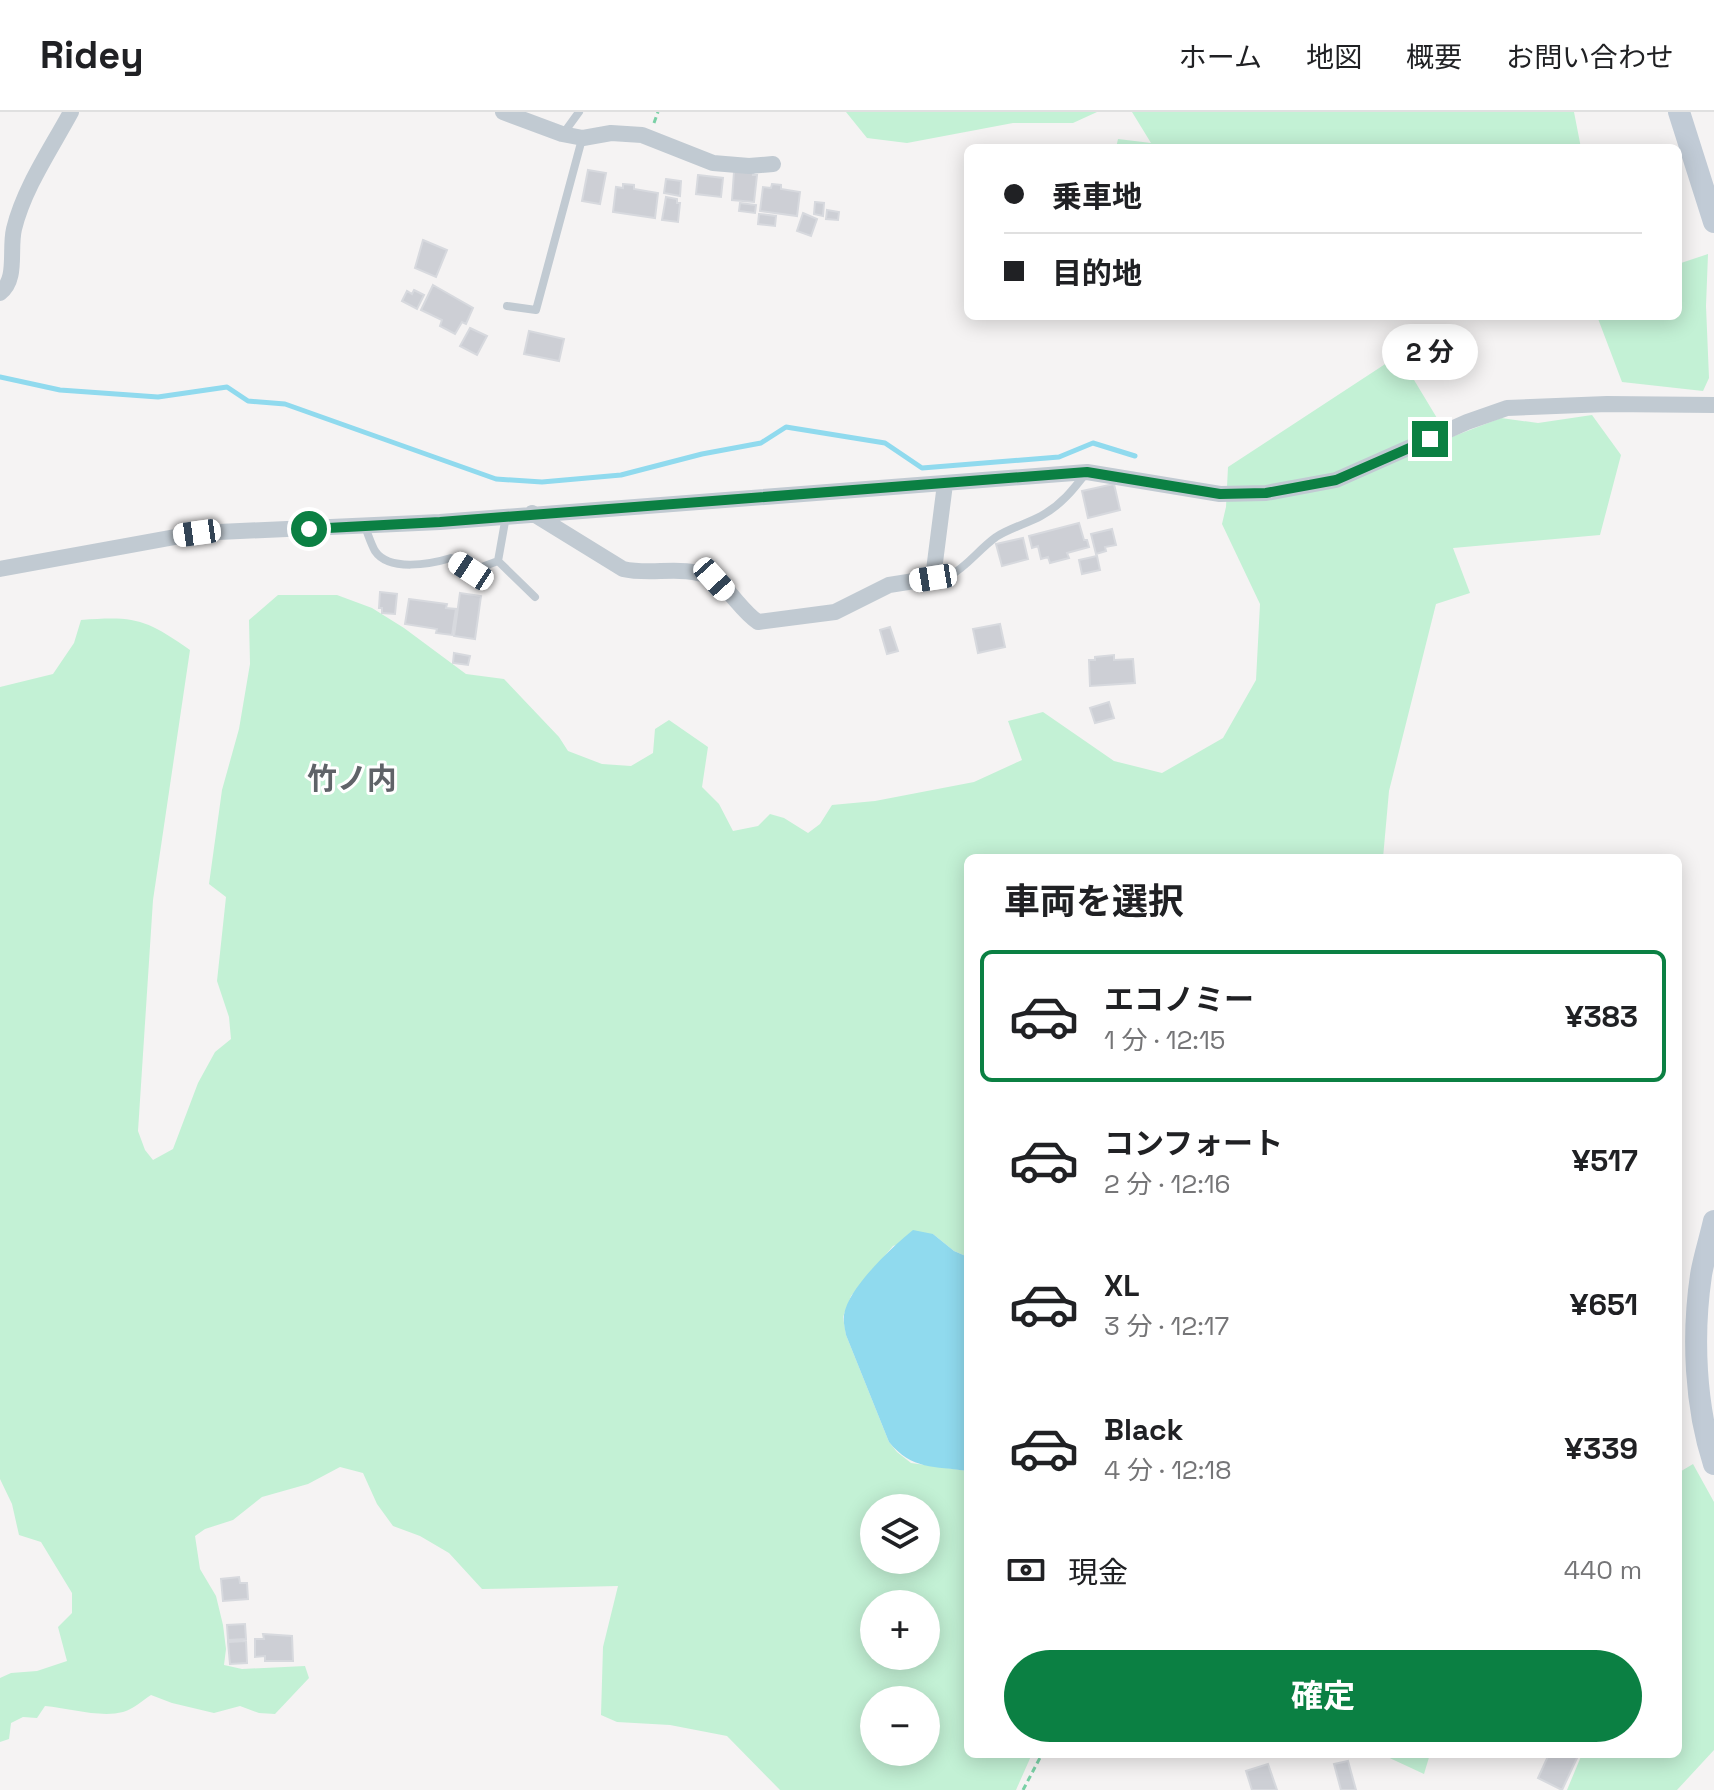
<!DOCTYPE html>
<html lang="ja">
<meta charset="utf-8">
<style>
:root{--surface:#fff;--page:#f6f6f6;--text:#202124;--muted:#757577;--line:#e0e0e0;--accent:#0b8043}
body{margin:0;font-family:"Space Grotesk","Noto Sans JP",sans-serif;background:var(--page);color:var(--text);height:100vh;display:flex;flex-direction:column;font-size:30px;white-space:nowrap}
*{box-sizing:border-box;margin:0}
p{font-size:26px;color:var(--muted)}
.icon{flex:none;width:44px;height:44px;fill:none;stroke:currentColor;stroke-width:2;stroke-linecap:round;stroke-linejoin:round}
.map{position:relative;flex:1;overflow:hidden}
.panel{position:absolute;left:964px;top:742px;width:718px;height:904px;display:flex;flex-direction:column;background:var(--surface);border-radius:12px;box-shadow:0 4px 20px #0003}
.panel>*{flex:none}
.banner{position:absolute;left:964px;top:32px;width:718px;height:176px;border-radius:12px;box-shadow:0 4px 20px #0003;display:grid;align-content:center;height:176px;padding:0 40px;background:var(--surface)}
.tools{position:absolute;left:860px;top:1382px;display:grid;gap:16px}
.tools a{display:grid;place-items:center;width:80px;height:80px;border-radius:50%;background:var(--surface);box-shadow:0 4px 20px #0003;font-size:40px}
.end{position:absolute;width:36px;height:36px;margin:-18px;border:10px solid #0b8043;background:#fff;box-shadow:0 0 0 4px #fff}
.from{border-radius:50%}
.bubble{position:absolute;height:56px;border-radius:28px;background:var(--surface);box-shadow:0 4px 20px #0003;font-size:26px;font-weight:700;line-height:56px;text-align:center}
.car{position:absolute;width:24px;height:48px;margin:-24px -12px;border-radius:10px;box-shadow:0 0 6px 2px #0007;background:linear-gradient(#fff 24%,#345 0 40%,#fff 0 76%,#345 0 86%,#fff 0)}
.banner b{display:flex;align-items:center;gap:28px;height:76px;font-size:30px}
.banner b+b{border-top:2px solid var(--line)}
.banner i{width:20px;height:20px;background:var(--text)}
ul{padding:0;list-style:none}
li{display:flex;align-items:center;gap:24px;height:132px;margin:0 16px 12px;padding:0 24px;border:4px solid transparent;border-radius:12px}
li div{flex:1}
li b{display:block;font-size:30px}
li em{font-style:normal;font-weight:700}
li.current{border-color:var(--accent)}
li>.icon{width:72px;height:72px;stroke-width:1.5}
h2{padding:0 40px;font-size:36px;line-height:96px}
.pay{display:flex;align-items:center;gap:20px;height:88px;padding:0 40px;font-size:30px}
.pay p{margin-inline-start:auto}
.action{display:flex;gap:16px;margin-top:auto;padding:16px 40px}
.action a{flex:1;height:92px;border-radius:48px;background:var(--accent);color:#fff;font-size:32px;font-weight:700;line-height:92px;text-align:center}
header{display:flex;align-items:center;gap:48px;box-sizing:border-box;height:112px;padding:0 40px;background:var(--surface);border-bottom:2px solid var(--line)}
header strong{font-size:38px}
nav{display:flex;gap:44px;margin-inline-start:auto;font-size:28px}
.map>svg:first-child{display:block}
.green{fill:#c3f1d5;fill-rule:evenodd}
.water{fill:#90daee}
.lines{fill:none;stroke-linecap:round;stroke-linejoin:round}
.stream{stroke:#90daee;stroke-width:5}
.building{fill:#cdcfd5;stroke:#d7d9de;stroke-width:2}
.path{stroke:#7ad0a6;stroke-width:3;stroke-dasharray:6 4;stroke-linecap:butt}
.lane{stroke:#c1cad2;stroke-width:8}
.street{stroke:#c1cad2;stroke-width:16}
.secondary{stroke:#c1cbd6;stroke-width:22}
.route{stroke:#0b8043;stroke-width:10}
.labels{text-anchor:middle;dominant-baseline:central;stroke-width:6;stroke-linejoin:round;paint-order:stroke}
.neighbourhood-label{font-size:30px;font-weight:bold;fill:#5f6368;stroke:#fff}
</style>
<header>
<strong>Ridey</strong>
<nav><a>ホーム</a><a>地図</a><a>概要</a><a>お問い合わせ</a></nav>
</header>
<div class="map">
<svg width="1714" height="1678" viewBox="0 0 1714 1678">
<rect width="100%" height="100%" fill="#f5f3f3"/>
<!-- green -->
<path class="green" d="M846,0H1097L1073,11H1013L907,31L867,26Z
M1132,0H1574L1581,36H1116L1118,27L1151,31Z
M1708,142L1706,194L1709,266L1703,279L1622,270L1597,204H1678V152Z
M1399,243L1449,326L1501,306L1538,311L1592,303L1621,343L1600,423L1453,436L1470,481L1436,492L1389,679L1383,746H968V1145L954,1139L933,1122L893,1134L851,1184L843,1205L846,1223L889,1330L897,1340L911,1351L968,1359V1642H1032L1016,1678H780L727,1624L670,1613L617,1610L601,1603L603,1535L618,1474L482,1477L449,1441L420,1424L393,1414L377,1392L363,1361L340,1355L308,1372L262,1385L233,1408L205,1417L195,1424L200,1457L216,1484L223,1513L226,1537L224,1553L242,1557L305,1554L309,1566L275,1602L259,1601L240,1594L214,1601L172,1591L151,1583C142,1589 133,1597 123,1600C100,1606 69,1596 45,1594L37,1606L23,1605L11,1611L9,1627L0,1630V1566L11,1561L37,1559L67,1549L58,1515L72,1501V1481L41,1430L19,1423L12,1392L0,1367V575L53,562L74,531L81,508C136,504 145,507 190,538L153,788L138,1019L145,1038L153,1048L173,1037L198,971L215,940L231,927L229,905L217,869L226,785L209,772L222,678L239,617L250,552L249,508L278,483H337L372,496L404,516L466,562L504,567L559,625L568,639L602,652L631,654L653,641L655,617L669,608L708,635L702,675L719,692L733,719L758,714L770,702L784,706L808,721L820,712L832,693L875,689L974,670L1022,648L1008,609L1043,600L1114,649L1162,661L1223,626L1256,568L1260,492L1222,412L1226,395L1228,355ZM874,1396H926V1448H874ZM874,1492H926V1544H874ZM874,1588H926V1640H874Z
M1693,1352L1714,1390V1638L1677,1678H1567L1582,1642H1678V1361Z
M1381,1642H1430L1424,1662Z"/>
<!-- water -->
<path class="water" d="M913,1118L933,1122L954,1139L968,1145V1359C934,1354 912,1358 889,1330L846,1223C845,1217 843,1209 844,1203C848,1176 892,1135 913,1118Z"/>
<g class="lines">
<!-- stream -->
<path class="stream" d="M0,265L60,278L158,285L227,275L248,289L285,292L496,367L542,370L621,363L702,342L761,331L786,315L885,331L922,356L1059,345L1093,331L1135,344"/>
</g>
<!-- building -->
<path class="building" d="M588,58L606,61L600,92L582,89Z
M754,59L753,63H757L754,90L732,88L734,60Z
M698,63L723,66L721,85L696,82Z
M666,67L681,69L680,84L664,81Z
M623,72L634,73V77L658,81L655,106L613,100L616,75L623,76Z
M772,72L781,73V77L800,80L797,104L760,99L763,75L771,76Z
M666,85L677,87V91H680L678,110L662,108Z
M815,90L824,91L823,104L814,102Z
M740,91L756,93L755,101L739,99Z
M827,98L839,100L838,108L826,107Z
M803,101L817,107L811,124L797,119Z
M759,102L776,104L775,114L758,112Z
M423,128L447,138L436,165L415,156Z
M433,173L473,196L466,212L462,210L455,222L440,214L442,208L421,198Z
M414,178L424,183L417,197L402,189L407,179L412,182Z
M470,216L487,224L477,243L460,234Z
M529,219L564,227L559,249L524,242Z
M1114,372L1120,398L1088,406L1082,379Z
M1079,411L1084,428H1087L1089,435L1067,441L1069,446L1050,451L1048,445L1041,447L1038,434L1032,436L1029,424Z
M1112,417L1116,433L1105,435L1106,439L1096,442L1091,422Z
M1023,426L1028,447L1002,454L996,432Z
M1097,444L1100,458L1082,462L1079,448Z
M380,480L397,482L395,502L382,501V496H379Z
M460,481L481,484L475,527L454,524Z
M409,487L447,492L446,496L456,497L452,523L436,521L437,517L405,512Z
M1000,512L1005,535L978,541L973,517Z
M890,515L898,539L887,542L880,518Z
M454,541L470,544L468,553L453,551Z
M1114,543V548L1133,547L1135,571L1090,574L1089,548H1095V545Z
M1109,590L1114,606L1095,611L1090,596Z
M239,1465L240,1471H247L248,1487L223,1489L221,1467Z
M245,1512L246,1527L228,1528L227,1513Z
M263,1522L292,1524L293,1549H265V1544L255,1545V1527H264Z
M246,1529L247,1551L230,1552L228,1530Z
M1549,1642L1578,1644L1562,1678L1538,1666Z
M1348,1649L1356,1678H1341L1334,1652Z
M1268,1652L1277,1678H1252L1246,1659Z"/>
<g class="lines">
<!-- path -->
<path class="path" d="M654,11L658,0
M1023,1678L1042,1642"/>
<!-- lane -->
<path class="lane" d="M563,22L579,0
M507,194L536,198L582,27
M365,415C368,422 371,432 375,439C389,460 431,452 451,446L471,459L498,449L506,404
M498,449L535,485
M948,465C968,454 978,438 996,425C1010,416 1026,412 1041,404C1061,393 1073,378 1086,361"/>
<!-- street -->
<path class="street" d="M503,0L562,22L583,26L611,21L642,23L713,51L749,54L773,52
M0,181C18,167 9,138 14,117C24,76 51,37 71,0
M532,401L623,457C652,464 683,452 712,466C728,474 741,499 758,510L835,500L889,473L933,466L945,372
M0,457L197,421L440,410L1087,360L1220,382L1266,381L1336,368L1467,310L1507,296L1607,292L1714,293"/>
<!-- secondary -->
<path class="secondary" d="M1679,0L1714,110
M1714,1109C1710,1127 1704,1145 1701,1163C1692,1224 1695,1294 1714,1352"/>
</g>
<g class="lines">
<!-- route -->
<path class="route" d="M309,417L440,410L1087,360L1220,382L1266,381L1336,368L1430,327"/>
</g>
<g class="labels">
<!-- neighbourhood labels -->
<g class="neighbourhood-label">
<text x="352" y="666">竹ノ内</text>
</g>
</g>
</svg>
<div class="tools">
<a><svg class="icon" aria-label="layers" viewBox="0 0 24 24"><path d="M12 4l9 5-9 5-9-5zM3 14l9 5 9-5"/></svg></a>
<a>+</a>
<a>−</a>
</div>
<i class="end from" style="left:309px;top:417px"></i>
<i class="end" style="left:1430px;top:327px"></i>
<div class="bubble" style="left:1382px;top:212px;width:96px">2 分</div>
<i class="car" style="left:197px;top:421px;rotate:262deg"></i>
<i class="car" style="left:471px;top:459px;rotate:303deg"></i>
<i class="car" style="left:933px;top:466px;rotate:261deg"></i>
<i class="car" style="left:714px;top:467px;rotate:138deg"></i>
<div class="banner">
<b><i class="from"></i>乗車地</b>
<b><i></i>目的地</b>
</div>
<section class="panel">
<h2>車両を選択</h2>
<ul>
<li class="current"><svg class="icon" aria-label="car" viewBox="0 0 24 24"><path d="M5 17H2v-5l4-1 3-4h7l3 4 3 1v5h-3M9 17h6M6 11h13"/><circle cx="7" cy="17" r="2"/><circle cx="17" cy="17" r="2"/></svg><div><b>エコノミー</b><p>1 分 · 12:15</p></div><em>¥383</em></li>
<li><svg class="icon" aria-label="car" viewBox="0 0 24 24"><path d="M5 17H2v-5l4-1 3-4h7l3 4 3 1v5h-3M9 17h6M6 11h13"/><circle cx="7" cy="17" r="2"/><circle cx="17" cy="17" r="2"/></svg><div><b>コンフォート</b><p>2 分 · 12:16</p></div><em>¥517</em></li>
<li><svg class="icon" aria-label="car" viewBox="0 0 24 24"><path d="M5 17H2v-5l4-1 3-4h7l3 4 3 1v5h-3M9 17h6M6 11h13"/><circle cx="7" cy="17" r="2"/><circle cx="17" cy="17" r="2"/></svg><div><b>XL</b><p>3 分 · 12:17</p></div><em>¥651</em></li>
<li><svg class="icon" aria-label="car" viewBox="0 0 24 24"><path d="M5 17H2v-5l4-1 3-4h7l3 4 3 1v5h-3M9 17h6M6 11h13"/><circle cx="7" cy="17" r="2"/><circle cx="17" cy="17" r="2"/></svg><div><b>Black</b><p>4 分 · 12:18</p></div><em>¥339</em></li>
</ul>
<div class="pay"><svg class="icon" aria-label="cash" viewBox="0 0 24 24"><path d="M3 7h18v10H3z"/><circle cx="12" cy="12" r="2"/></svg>現金<p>440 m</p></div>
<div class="action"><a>確定</a></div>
</section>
</div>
